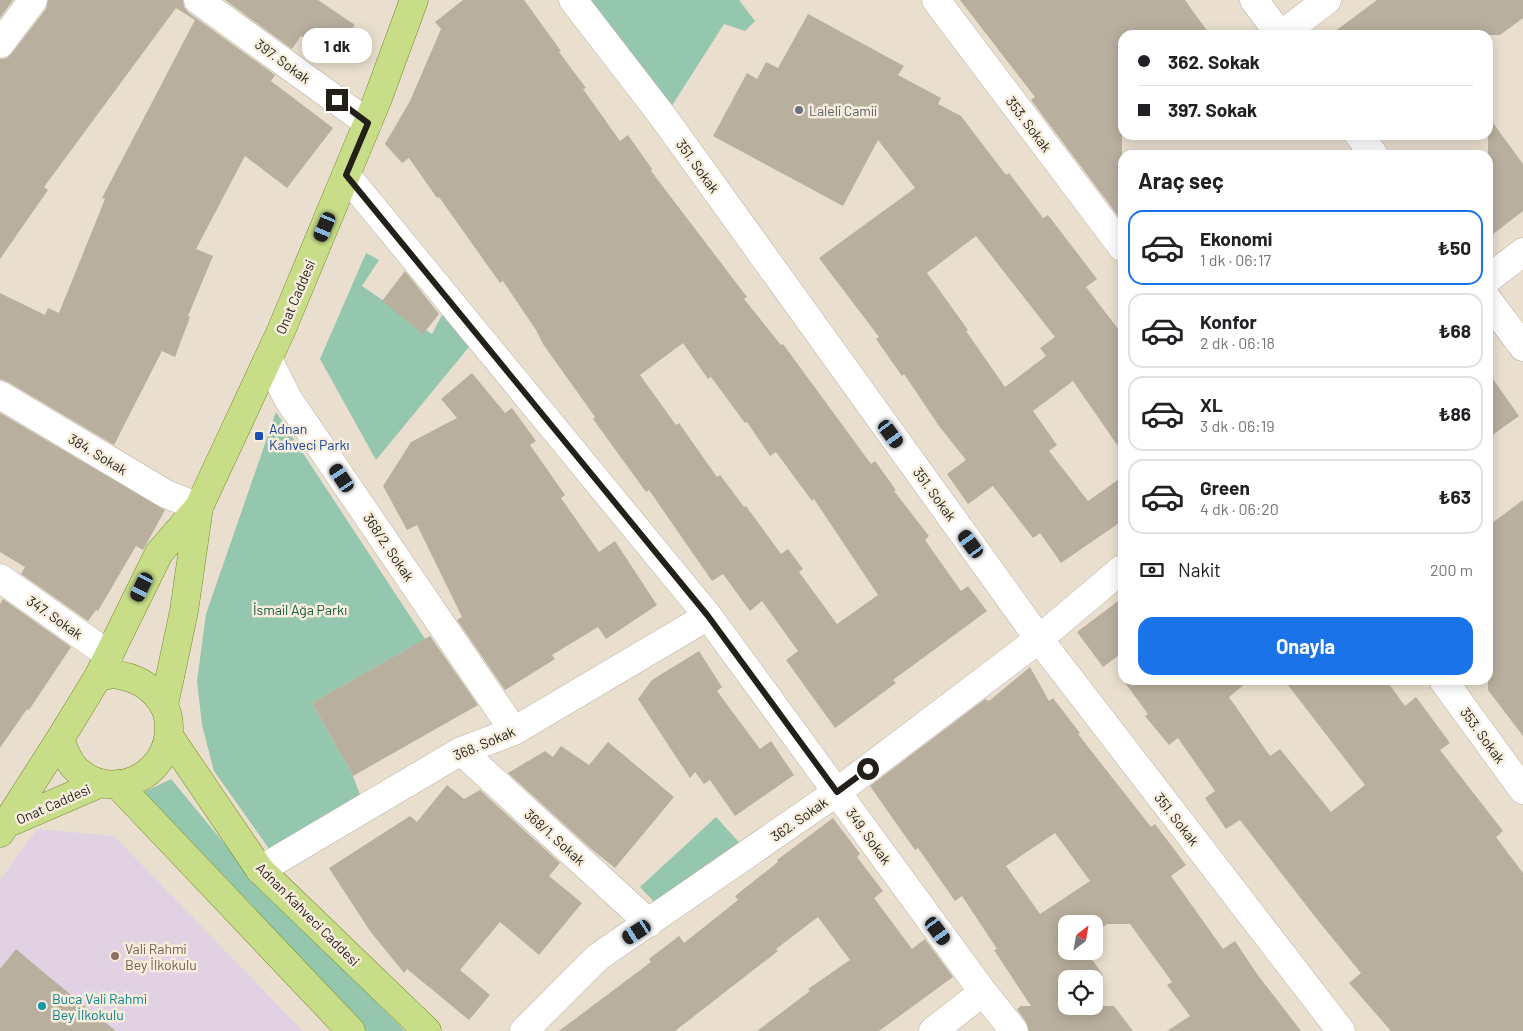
<!DOCTYPE html>
<html lang="tr">
<meta charset="utf-8">
<style>
:root{--surface:#fff;--page:#f2f2f2;--text:#202124;--muted:#757577;--line:#e0e0e0;--accent:#1a73e8}
body{margin:0;font-family:Barlow,sans-serif;background:var(--page);color:var(--text);height:100vh;display:flex;flex-direction:column;font-size:19px;white-space:nowrap}
*{box-sizing:border-box;margin:0}
p{font-size:16px;color:var(--muted)}
.icon{flex:none;width:28px;height:28px;fill:none;stroke:currentColor;stroke-width:2;stroke-linecap:round;stroke-linejoin:round}
.map{position:relative;flex:1;overflow:hidden}
.panel{position:absolute;left:1118px;top:150px;width:375px;height:535px;display:flex;flex-direction:column;background:var(--surface);border-radius:15px;box-shadow:0 2px 12px #0003}
.panel>*{flex:none}
.top-card{position:absolute;left:1118px;top:30px;width:375px;height:110px;border-radius:15px;box-shadow:0 2px 12px #0003;display:grid;align-content:center;height:110px;padding:0 20px;background:var(--surface)}
.needle{width:32px;rotate:31deg}
.buttons{position:absolute;left:1058px;top:915px;display:grid;gap:10px}
.buttons a{display:grid;place-items:center;width:45px;height:45px;border-radius:10px;background:var(--surface);box-shadow:0 2px 12px #0003;font-size:25px}
.end{position:absolute;width:22px;height:22px;margin:-11px;border:6px solid #231f19;background:#fff;box-shadow:0 0 0 2px #fff}
.from{border-radius:50%}
.bubble{position:absolute;height:35px;border-radius:15px;background:var(--surface);box-shadow:0 2px 12px #0003;font-size:16px;font-weight:700;line-height:35px;text-align:center}
.car{position:absolute;width:15px;height:30px;margin:-15px -8px;border-radius:6px;box-shadow:0 0 4px 1px #0007;background:linear-gradient(#222 24%,#8ab4d8 0 40%,#222 0 76%,#8ab4d8 0 86%,#222 0)}
.top-card b{display:flex;align-items:center;gap:18px;height:48px;font-size:19px}
.top-card b+b{border-top:1px solid var(--line)}
.top-card i{width:12px;height:12px;background:var(--text)}
ul{padding:0;list-style:none}
li{display:flex;align-items:center;gap:15px;height:75px;margin:0 10px 8px;padding:0 10px;border:2px solid var(--line);border-radius:15px}
li div{flex:1}
li b{display:block;font-size:19px}
li em{font-style:normal;font-weight:700}
li.on{border-color:var(--accent)}
li>.icon{width:45px;height:45px;stroke-width:1.5}
h2{padding:0 20px;font-size:22px;line-height:60px}
.pay{display:flex;align-items:center;gap:12px;height:55px;padding:0 20px;font-size:19px}
.pay p{margin-inline-start:auto}
.cta{display:flex;gap:10px;margin-top:auto;padding:10px 20px}
.cta a{flex:1;height:58px;border-radius:15px;background:var(--accent);color:#fff;font-size:20px;font-weight:700;line-height:58px;text-align:center}
.map>svg:first-child{display:block}
.education{fill:#e1d1e3}
.green{fill:#95c6ae}
.building{fill:#b9af9f;fill-rule:evenodd}
.lines{fill:none;stroke-linecap:round;stroke-linejoin:round}
.minor-casing{stroke:#bbb1a1;stroke-width:29}
.major-casing{stroke:#768c2c;stroke-width:29}
.minor{stroke:#fff;stroke-width:28}
.major{stroke:#c8dd87;stroke-width:28}
.route{stroke:#231f19;stroke-width:6}
.worship-dot{fill:#6b7280;stroke:#f7eddc;stroke-width:2}
.transit-dot{fill:#1a4fb4;stroke:#f7eddc;stroke-width:2}
.education-dot{fill:#8d6e63;stroke:#f7eddc;stroke-width:2}
.culture-dot{fill:#0f9aa8;stroke:#f7eddc;stroke-width:2}
.labels{text-anchor:middle;dominant-baseline:central;stroke-width:5;stroke-linejoin:round;paint-order:stroke}
.street-label{font-size:14px;fill:#231f19;stroke:#f7eddc}
.worship-label{font-size:14px;fill:#5b616d;stroke:#f7eddc;text-anchor:start}
.transit-label{font-size:14px;fill:#164399;stroke:#f7eddc;text-anchor:start}
.park-label{font-size:14px;fill:#15593f;stroke:#f7eddc}
.education-label{font-size:14px;fill:#785e54;stroke:#f7eddc;text-anchor:start}
.culture-label{font-size:14px;fill:#0d838f;stroke:#f7eddc;text-anchor:start}
</style>
<div class="map">
<svg width="1523" height="1031" viewBox="0 0 1523 1031">
<rect width="100%" height="100%" fill="#eadfcf"/>
<!-- education -->
<path class="education" d="M37,829L114,836L303,1031H0V880Z"/>
<!-- green -->
<path class="green" d="M573,0H739L755,21L745,31L724,24L664,118Z
M366,253L379,260L362,286L432,334L450,300L478,336L376,460L320,359Z
M276,412L425,639L312,703L353,776L365,808L277,860L214,771L202,725L197,681L206,614Z
M171,779L252,877L405,1031H366L142,793Z
M716,817L746,850L656,904L640,887Z"/>
<!-- building -->
<path class="building" d="M0,0H13L0,18Z
M48,0H183L184,7L189,13L275,75L271,81L333,128L287,188L245,156L196,249L213,256L188,316L190,317L175,357L162,351L114,445L8,382L0,379V293L45,315L48,308L59,313L105,199L102,198L195,20L176,8L44,187L48,190L0,259V59L7,58L12,53L46,9Z
M225,0H318L355,25L333,58L301,36L292,49Z
M463,0H524L561,51L559,52L586,88L583,89L620,141L628,135L652,169L651,171L747,297L744,299L781,345L783,344L871,464L875,461L896,490L894,491L929,536L925,540L961,591L968,586L987,611L893,680L896,683L835,728L786,660L798,651L762,601L750,611L723,574L712,581L649,490L646,492L593,419L595,417L543,344L536,330L503,281L500,283L439,197L437,198L409,158L402,163L385,144L410,101L441,29L435,22ZM683,343L708,379L711,377L745,423L747,422L770,456L776,452L812,501L814,499L878,595L837,624L799,572L803,569L788,549L781,554L746,506L744,507L720,475L717,477L679,423L676,425L640,375Z
M960,0H1185L1210,35H1122V221L1031,100L1035,97Z
M1377,0H1523V18L1500,35H1330Z
M808,14L904,66L898,75L941,98L938,104L961,116L1006,175L1009,173L1043,218L1048,215L1097,279L1086,287L1122,334V452L1073,381L1033,411L1057,445L1049,451L1088,501L1122,477V521L1061,563L1040,533L1033,538L993,486L968,504L947,474L966,460L939,426L904,374L902,376L876,339L879,337L819,258L915,188L878,140L843,206L713,136L747,73L757,79L766,62L778,68ZM976,236L1055,337L1040,348L1046,356L1005,387L966,331L968,330L927,273Z
M1488,116L1523,164V211L1488,238Z
M405,271L439,314L423,334L382,301Z
M1488,372L1519,416L1488,438Z
M472,373L505,413L512,408L536,441L530,445L565,495L561,498L599,552L615,541L657,605L606,639L598,627L552,655L555,659L505,690L457,620L462,617L417,525L407,530L383,486L411,442L457,418L441,399Z
M0,413L165,510L143,550L136,546L98,611L96,610L88,621L21,574L25,567L0,552Z
M1523,500V736L1488,690V526Z
M1122,598V653L1103,667L1077,632Z
M3,599L71,647L29,710L27,709L0,748V604Z
M430,636L478,705L353,776L312,703Z
M699,651L722,687L717,691L760,749L771,741L794,775L735,816L710,780L704,784L695,772L690,778L638,699L652,680Z
M1030,667L1049,701L1053,698L1080,733L1078,734L1151,827L1155,824L1186,865L1171,876L1223,949L1235,941L1257,974L1301,1031H1167L1190,1016L1167,985L1172,982L1130,924H1107L1094,934V924H1066V951H1086L1103,975L1094,982V979H1066V1001L1060,1006H1114L1133,1031H1029L1026,1022L1017,1009L1021,1006H1031L994,950L997,949L962,896L955,901L918,848L915,850L870,786L985,699L989,701ZM1055,833L1090,881L1040,914L1006,866Z
M1123,680H1250L1229,697L1270,756L1280,749L1331,812L1365,785L1284,680H1386L1405,706L1416,697L1450,743L1440,750L1503,831L1496,837L1523,873V1031H1391L1349,983L1361,973L1320,923L1240,820L1226,829L1205,798L1215,791L1178,738L1169,745L1145,716L1148,714Z
M608,742L674,797L615,868L589,847L508,773L545,751L553,757L561,746L589,765Z
M447,785L464,799L480,790L560,863L549,876L582,903L539,955L500,922L460,970L490,995L469,1020L407,969L404,973L370,931L329,868L410,816L417,822Z
M833,818L860,854L857,857L883,891L874,898L912,949L925,939L953,977L879,1031H757L810,991L808,989L850,960L818,917L776,949L778,951L675,1031H559L651,962L649,959L679,936L684,943L738,900L735,896L778,862L777,860Z
M16,949L54,981L116,1031H0V969Z"/>
<g class="lines">
<defs>
<path id="minor" d="M198,0L368,123
M573,0L664,118L1039,639L1341,1031
M936,0L1122,247
M1254,0L1280,35
M1281,35L1327,0
M0,44L33,0
M1359,135L1374,155
M346,175L708,616L983,992L1014,1031
M1488,279L1523,252
M1488,300L1523,347
M268,359L288,399L514,731
M0,395L166,494L199,507
M0,578L109,655
M1443,680L1523,790
M461,751L649,923
M260,870L461,751L514,731L708,616
M524,1031L598,957L837,792L1039,639L1122,569
M933,1031L983,992"/>
<path id="major" d="M113,674C134,677 149,684 161,701C166,708 169,718 169,727C170,777 109,805 74,767C67,759 64,749 60,739L98,677Z
M98,677L159,553L199,507L281,331L378,98L414,0
M164,705L184,611L199,507
M169,736L260,870L427,1031
M117,784L351,1031
M6,824L101,783
M0,833L60,739"/>
</defs>
<!-- minor casing -->
<use href="#minor" class="minor-casing"/>
<!-- major casing -->
<use href="#major" class="major-casing"/>
<!-- minor -->
<use href="#minor" class="minor"/>
<!-- major -->
<use href="#major" class="major"/>
</g>
<g class="lines">
<!-- route -->
<path class="route" d="M337,100L368,123L346,175L708,616L837,792L868,769"/>
</g>
<!-- markers -->
<circle class="worship-dot" cx="799" cy="110" r="5"/>
<rect class="transit-dot" x="254" y="431" width="10" height="10" rx="2.5"/>
<circle class="education-dot" cx="115" cy="956" r="5"/>
<circle class="culture-dot" cx="42" cy="1006" r="5"/>
<g class="labels">
<!-- street labels -->
<g class="street-label">
<text transform="translate(283 61) rotate(36)">397. Sokak</text>
<text transform="translate(1029 124) rotate(53)">353. Sokak</text>
<text transform="translate(698 166) rotate(54)">351. Sokak</text>
<text transform="translate(295 297) rotate(-67)">Onat Caddesi</text>
<text transform="translate(98 454) rotate(31)">384. Sokak</text>
<text transform="translate(935 494) rotate(54)">351. Sokak</text>
<text transform="translate(389 547) rotate(56)">368/2. Sokak</text>
<text transform="translate(55 617) rotate(35)">347. Sokak</text>
<text transform="translate(1483 735) rotate(54)">353. Sokak</text>
<text transform="translate(484 743) rotate(-23)">368. Sokak</text>
<text transform="translate(53 804) rotate(-24)">Onat Caddesi</text>
<text transform="translate(799 819) rotate(-35)">362. Sokak</text>
<text transform="translate(1177 819) rotate(52)">351. Sokak</text>
<text transform="translate(869 836) rotate(54)">349. Sokak</text>
<text transform="translate(555 837) rotate(42)">368/1. Sokak</text>
<text transform="translate(308 914) rotate(45)">Adnan Kahveci Caddesi</text>
</g>
<!-- worship labels -->
<g class="worship-label">
<text x="809" y="110">Laleli Camii</text>
</g>
<!-- transit labels -->
<g class="transit-label">
<text x="269" y="428">Adnan<tspan x="269" dy="16">Kahveci Parkı</tspan></text>
</g>
<!-- park labels -->
<g class="park-label">
<text x="300" y="609">İsmail Ağa Parkı</text>
</g>
<!-- education labels -->
<g class="education-label">
<text x="125" y="948">Vali Rahmi<tspan x="125" dy="16">Bey İlkokulu</tspan></text>
</g>
<!-- culture labels -->
<g class="culture-label">
<text x="52" y="998">Buca Vali Rahmi<tspan x="52" dy="16">Bey İlkokulu</tspan></text>
</g>
</g>
</svg>
<div class="buttons">
<a><svg class="needle" viewBox="-14 -14 28 28"><path d="M0-13l5 13h-10z" fill="#e53935"/><path d="M0 13l5-13h-10z" fill="#757577"/></svg></a>
<a><svg class="icon" aria-label="locate" viewBox="0 0 24 24"><circle cx="12" cy="12" r="6"/><path d="M12 2v4M12 18v4M2 12h4M18 12h4"/></svg></a>
</div>
<i class="end from" style="left:868px;top:769px"></i>
<i class="end" style="left:337px;top:100px"></i>
<div class="bubble" style="left:302px;top:28px;width:70px">1 dk</div>
<i class="car" style="left:325px;top:227px;rotate:203deg"></i>
<i class="car" style="left:891px;top:434px;rotate:144deg"></i>
<i class="car" style="left:342px;top:478px;rotate:326deg"></i>
<i class="car" style="left:971px;top:544px;rotate:324deg"></i>
<i class="car" style="left:142px;top:587px;rotate:206deg"></i>
<i class="car" style="left:938px;top:931px;rotate:144deg"></i>
<i class="car" style="left:637px;top:932px;rotate:237deg"></i>
<div class="top-card">
<b><i class="from"></i>362. Sokak</b>
<b><i></i>397. Sokak</b>
</div>
<section class="panel">
<h2>Araç seç</h2>
<ul>
<li class="on"><svg class="icon" aria-label="car" viewBox="0 0 24 24"><path d="M5 17H2v-5l4-1 3-4h7l3 4 3 1v5h-3M9 17h6M6 11h13"/><circle cx="7" cy="17" r="2"/><circle cx="17" cy="17" r="2"/></svg><div><b>Ekonomi</b><p>1 dk · 06:17</p></div><em>₺50</em></li>
<li><svg class="icon" aria-label="car" viewBox="0 0 24 24"><path d="M5 17H2v-5l4-1 3-4h7l3 4 3 1v5h-3M9 17h6M6 11h13"/><circle cx="7" cy="17" r="2"/><circle cx="17" cy="17" r="2"/></svg><div><b>Konfor</b><p>2 dk · 06:18</p></div><em>₺68</em></li>
<li><svg class="icon" aria-label="car" viewBox="0 0 24 24"><path d="M5 17H2v-5l4-1 3-4h7l3 4 3 1v5h-3M9 17h6M6 11h13"/><circle cx="7" cy="17" r="2"/><circle cx="17" cy="17" r="2"/></svg><div><b>XL</b><p>3 dk · 06:19</p></div><em>₺86</em></li>
<li><svg class="icon" aria-label="car" viewBox="0 0 24 24"><path d="M5 17H2v-5l4-1 3-4h7l3 4 3 1v5h-3M9 17h6M6 11h13"/><circle cx="7" cy="17" r="2"/><circle cx="17" cy="17" r="2"/></svg><div><b>Green</b><p>4 dk · 06:20</p></div><em>₺63</em></li>
</ul>
<div class="pay"><svg class="icon" aria-label="cash" viewBox="0 0 24 24"><path d="M3 7h18v10H3z"/><circle cx="12" cy="12" r="2"/></svg>Nakit<p>200 m</p></div>
<div class="cta"><a>Onayla</a></div>
</section>
</div>
